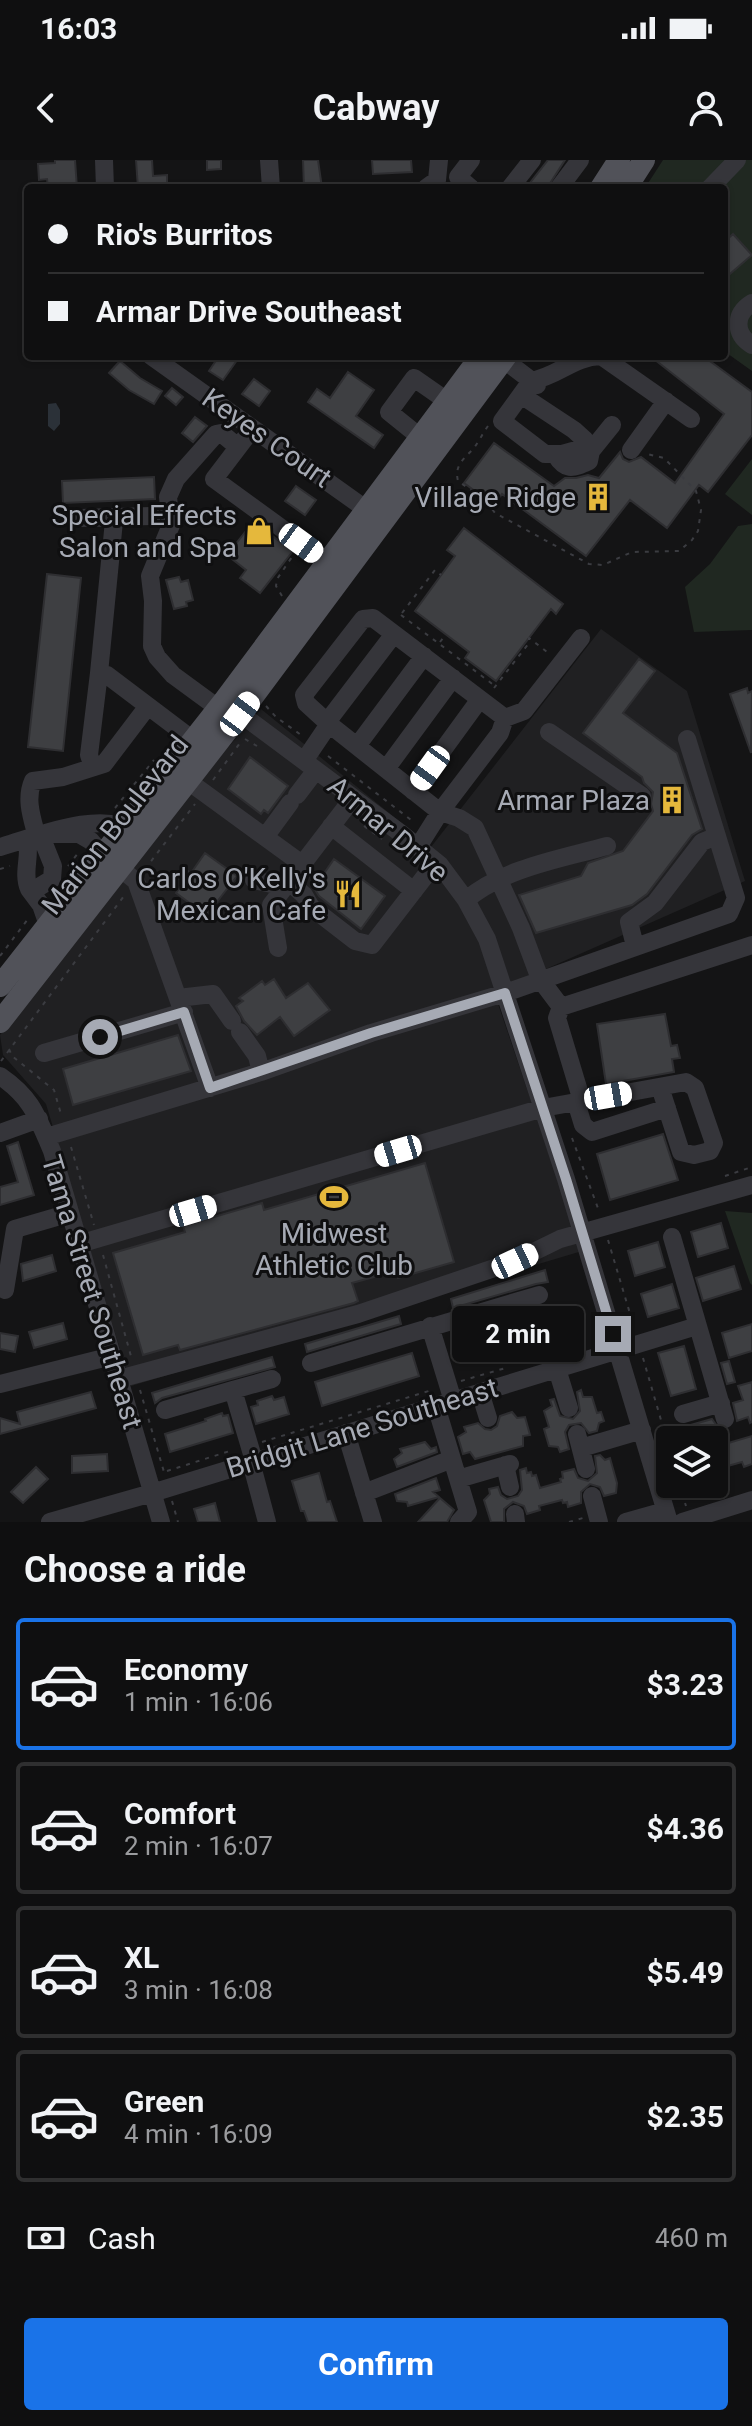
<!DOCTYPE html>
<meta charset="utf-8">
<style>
:root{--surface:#0f0f10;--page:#1d1d1e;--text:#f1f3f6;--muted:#9b9c9f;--line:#2f2f30;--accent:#1a73e8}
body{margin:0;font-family:Roboto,sans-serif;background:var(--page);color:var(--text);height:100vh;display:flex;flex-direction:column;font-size:30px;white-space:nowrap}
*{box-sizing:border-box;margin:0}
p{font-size:26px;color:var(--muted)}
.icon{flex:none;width:44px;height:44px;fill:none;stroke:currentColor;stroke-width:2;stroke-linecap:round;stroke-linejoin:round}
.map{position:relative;height:1362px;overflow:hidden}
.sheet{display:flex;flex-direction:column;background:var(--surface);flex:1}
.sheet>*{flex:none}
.banner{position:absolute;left:24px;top:24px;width:704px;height:176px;border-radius:8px;box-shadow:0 2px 6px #0004,0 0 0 2px var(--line);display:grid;align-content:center;height:176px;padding:0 24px;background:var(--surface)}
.controls{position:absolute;left:656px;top:1266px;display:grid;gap:16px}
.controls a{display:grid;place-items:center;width:72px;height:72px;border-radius:8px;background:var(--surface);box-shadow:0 2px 6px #0004,0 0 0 2px var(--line);font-size:40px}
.end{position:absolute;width:36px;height:36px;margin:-18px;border:10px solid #a6aab4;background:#111;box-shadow:0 0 0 4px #111}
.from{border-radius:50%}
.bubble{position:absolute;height:56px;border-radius:8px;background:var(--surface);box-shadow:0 2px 6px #0004,0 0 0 2px var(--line);font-size:26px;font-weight:700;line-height:56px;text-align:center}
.car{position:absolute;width:24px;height:48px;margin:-24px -12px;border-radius:10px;box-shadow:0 0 6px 2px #0007;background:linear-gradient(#fff 24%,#345 0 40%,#fff 0 76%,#345 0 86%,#fff 0)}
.banner b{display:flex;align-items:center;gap:28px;height:76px;font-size:30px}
.banner b+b{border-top:2px solid var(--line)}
.banner i{width:20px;height:20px;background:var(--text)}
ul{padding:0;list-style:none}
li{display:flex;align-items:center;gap:24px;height:132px;margin:0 16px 12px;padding:0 8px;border:4px solid var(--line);border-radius:8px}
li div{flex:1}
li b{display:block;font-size:30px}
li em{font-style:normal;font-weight:700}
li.selected{border-color:var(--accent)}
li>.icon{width:72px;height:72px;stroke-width:1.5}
h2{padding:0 24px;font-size:36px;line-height:96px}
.pay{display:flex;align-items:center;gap:20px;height:88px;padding:0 24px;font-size:30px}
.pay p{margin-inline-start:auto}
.cta{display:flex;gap:16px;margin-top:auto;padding:16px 24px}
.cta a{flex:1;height:92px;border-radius:8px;background:var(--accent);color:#fff;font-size:32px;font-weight:700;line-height:92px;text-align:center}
.status{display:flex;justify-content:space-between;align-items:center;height:56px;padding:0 40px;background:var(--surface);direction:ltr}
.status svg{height:22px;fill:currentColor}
header{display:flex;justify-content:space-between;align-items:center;height:104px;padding:0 24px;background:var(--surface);font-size:36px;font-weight:700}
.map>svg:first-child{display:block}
.built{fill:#202022}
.green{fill:#202821}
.water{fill:#2b3138}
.building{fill:#3e3f42;stroke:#2e2e31;stroke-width:2}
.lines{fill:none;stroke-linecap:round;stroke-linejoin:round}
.path{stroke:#3b3c41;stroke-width:2;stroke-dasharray:4 6;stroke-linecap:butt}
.minor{stroke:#35353a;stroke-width:18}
.major{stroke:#515259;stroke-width:22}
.route{stroke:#a6aab4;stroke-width:10}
.labels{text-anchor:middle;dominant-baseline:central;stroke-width:6;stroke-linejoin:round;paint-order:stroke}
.street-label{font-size:28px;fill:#a6aab4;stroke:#0f0f10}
.poi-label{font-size:28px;fill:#a6aab4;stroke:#0f0f10;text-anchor:end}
</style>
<div class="status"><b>16:03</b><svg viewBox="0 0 49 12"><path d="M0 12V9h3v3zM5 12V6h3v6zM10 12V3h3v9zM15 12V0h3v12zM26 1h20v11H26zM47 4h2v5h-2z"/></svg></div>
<header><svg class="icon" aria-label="back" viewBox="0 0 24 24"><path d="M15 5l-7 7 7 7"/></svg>Cabway<svg class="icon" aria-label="person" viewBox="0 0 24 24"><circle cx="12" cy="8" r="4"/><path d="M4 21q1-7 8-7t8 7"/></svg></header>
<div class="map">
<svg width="752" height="1362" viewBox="0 0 752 1362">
<rect width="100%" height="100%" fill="#141415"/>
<!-- built -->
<path class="built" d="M601,469L687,531L745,721L494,832L582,1091L131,1226L46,944L3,895L0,875L177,647L261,549L431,687Z"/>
<!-- green -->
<path class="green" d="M663,0H752V211L724,191V28H645Z
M752,299V355L725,334Z
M752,364V470L694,472L685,427L710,404L738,366Z
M725,1051L752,1053V1125L750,1123Z"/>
<!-- water -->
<path class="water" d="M56,243L60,250V264L54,271L48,266V244Z"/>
<!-- building -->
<path class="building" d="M55,0H75L77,28H48L47,19L39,20L38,4L55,3Z
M136,0H152L153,16L167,15V27L138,28Z
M207,0H221V9L207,10Z
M303,0H318L322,28H304Z
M372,0H411L412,12L373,14Z
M548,0H565L547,28H526Z
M733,74L752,95L724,119V82Z
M219,196H240L223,220L209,211Z
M650,196H703L752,232V275L708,332L699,325L667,368L630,340L586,396L502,334L494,345L464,323L494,283L554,326L565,318H576L588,315L599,318L620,292L623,299L629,302L641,297L675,323L724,254Z
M120,201L140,218L162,231L154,244L129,230L109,213Z
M348,212L374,230L356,256L383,275L374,288L308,242L317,229L330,238Z
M254,219L270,231L259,246L242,234Z
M172,228L183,237L176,245L165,236Z
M195,257L207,266L193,282L182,273Z
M154,317L155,339L63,343L62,321Z
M296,326L316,340L305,355L285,341Z
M253,362L293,391L260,433L240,418L246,410L227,395Z
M464,368L563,444L556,454L551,449L496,521L465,498L469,492L415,451L455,396L447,390Z
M47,414L81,418L63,591L28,587Z
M179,417L181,422L188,420L193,440L186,442L187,446L174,449L166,420Z
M639,499L655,511L623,553L677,593L702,669L692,675L647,734L632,745L536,773L519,735L581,716L588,703L623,691L653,651L651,644L653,632L644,623L642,617L583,573Z
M747,528L748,533L752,531L751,593L730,534Z
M250,597L288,626L268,653L264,650L261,654L228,629Z
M205,693L237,716L213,747L221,753L214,761L176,733L184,722L178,718L185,709L191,713Z
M334,699L385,736L361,769L319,736L314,728Z
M274,819L286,838L308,823L330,850L294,876L280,857L257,875L244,861L236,846L243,841L239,838L262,821L265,825Z
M665,854L671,886L677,885L680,898L672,899L674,912L606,924L597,864Z
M178,875L191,911L73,945L63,909Z
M663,974L678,1020L610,1040L597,994Z
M18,982L34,1035L0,1045V1027L18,1022L7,986Z
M425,1003L454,1102L398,1118L396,1111L352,1123L358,1141L354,1143L180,1190L178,1185L143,1195L113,1093L185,1072L183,1066L262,1043L264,1050Z
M721,1063L728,1088L698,1097L691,1072Z
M658,1082L665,1107L635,1116L628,1091Z
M52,1095L56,1111L23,1121L21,1104Z
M734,1106L741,1129L703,1141L696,1118Z
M545,1110L548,1122L536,1124L453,1148L451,1139Z
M672,1124L679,1148L648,1157L641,1134Z
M557,1148L565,1172L467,1201L460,1178Z
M399,1156L401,1164L307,1192L305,1184Z
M63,1163L67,1179L34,1188L29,1172Z
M752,1164V1191L729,1198L722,1173Z
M0,1173L18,1176L15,1192L0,1189Z
M684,1186L696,1229L671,1236L658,1193Z
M412,1193L419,1216L322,1246L315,1222Z
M272,1197L275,1207L162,1238L155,1243L152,1233Z
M729,1201L735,1222L727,1224L721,1203Z
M752,1222V1262L750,1263L748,1257L737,1261L733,1243L743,1240L738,1226Z
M581,1230L583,1237H592L597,1253L601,1252L604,1261L599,1263L597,1271L589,1273L581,1263L569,1265L565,1272L569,1289L560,1292L558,1287L549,1286L544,1269L549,1267L544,1251L552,1246L550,1240L554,1239L560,1256L573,1259L580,1251L577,1232Z
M91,1232L96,1248L0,1274V1258L20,1264L17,1252Z
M272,1236L274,1240L284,1237L289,1254L256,1264L251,1247L258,1245L257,1241Z
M512,1252L517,1258L525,1257L530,1275L523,1276V1286L475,1299L470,1292L463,1294L458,1277L466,1272L464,1267L478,1263L485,1269L491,1270L497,1266L500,1256Z
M222,1253L223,1256L228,1255L233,1273L170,1292L165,1274L206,1261L205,1259Z
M712,1259L720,1270L725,1284L752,1276V1304L744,1307L742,1302L714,1310V1273L683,1280L680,1268Z
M425,1282L431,1289L436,1287L437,1292L397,1307L394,1299L402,1293L400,1289Z
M107,1294L108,1311L72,1313V1296Z
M600,1295L605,1300L610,1298L617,1323L616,1333L604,1336L600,1327L590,1324L581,1332V1343L568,1347L567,1342L563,1343L562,1340L539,1346L540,1350L527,1354L524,1346L513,1342L504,1349V1362H491L484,1340L490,1334L489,1329L498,1327L501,1335L507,1339L518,1336L522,1330L520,1310L526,1308L527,1313L531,1312L532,1316L536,1315L540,1328L561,1322L560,1319L563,1318L562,1312L574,1309L578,1318L588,1321L597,1313L595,1296Z
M36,1307L48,1319L23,1343L11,1332Z
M319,1313L327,1342L330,1341L337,1362H308L304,1351H301L292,1321Z
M436,1318L440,1330L433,1332L439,1337L408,1346L407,1342L397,1341L395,1334Z
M440,1338L454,1350L447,1362H418Z
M215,1343L220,1362H198L194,1349Z"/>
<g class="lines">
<!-- path -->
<path class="path" d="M488,266C483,273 479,281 474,288C464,299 454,305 458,321L485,340L495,353L589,404L603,405L632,392L679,391L692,380L698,371L701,350L696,331L664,298L647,294
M282,436L276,426L277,419L292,397
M402,453L435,410L441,415
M401,455L495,526
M440,482L446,474
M494,528L529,483V478L551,495
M266,546L276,557L301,575
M245,579L257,586
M328,596L415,663
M213,620L240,583
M115,648L154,600
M364,666L382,679
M68,706L79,692
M0,709L10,706
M145,709L195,644
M0,796L28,759
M9,889L12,896L54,930L61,954
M1,901L124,736
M572,978L599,1051
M71,987L94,1065
M725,1016L752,1007
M608,1080L634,1167
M103,1095L132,1200
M643,1198L670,1291
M461,1221L509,1207
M140,1230L164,1312
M262,1282L432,1230
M167,1311L233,1290
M679,1324L686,1346
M172,1341L178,1362
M569,1362L583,1358"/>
<!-- minor -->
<path class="minor" d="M104,0L105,28
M269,0L271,28
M471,0L458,17L471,28
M426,28L437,20L439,0
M510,28L532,0
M559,28L580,0
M710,28L737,0
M752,143C734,154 734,174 752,185
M151,196L377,357
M503,199L537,225
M521,235L574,270L585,280L580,289L562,294H545L502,261L531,221C559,216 572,197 601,196L691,259
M246,277L214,319L328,402
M420,277L389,252L414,218L447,241
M631,290L666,241
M591,291L612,265
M555,294C565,311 572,309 589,301L591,291L585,280
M113,357L152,356
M81,358L113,357L114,361L99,513L107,515L193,580
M229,545L403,675L440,705L466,740L487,779L566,1019L669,1362
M218,548L173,515L157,497L152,486L153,441L150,416L171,365L168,337L176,319L216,274L221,273L238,287
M505,558L524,551L581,478
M327,562L394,474
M329,564L306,543L304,535L363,459L373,458L505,558L500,573L440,652L459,658L475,668L521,768L540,819L561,847L557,858L582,941
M549,572L642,636
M357,586L424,496
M304,601L329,564L440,652L418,687
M93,607L89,595L99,513
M386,609L453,518
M188,621L302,704
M413,631L480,539
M297,635L316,610
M331,666L414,731
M48,674H79L91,681L103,695L136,721L210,928
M37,677C32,658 25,639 33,621L63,617L104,604L148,546
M265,677L290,643
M27,680C31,696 22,713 29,729L39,727L52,719L53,706L41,676
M0,687C36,677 101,649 134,672
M254,720L285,727
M289,722L304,735L311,747L355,781L372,785L436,702
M29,729L41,745L48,765
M466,740C504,708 560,699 607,686
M635,786L629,762L655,743L702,682L717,676
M278,788L271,745L353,638
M178,838L213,834L232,861
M561,847L752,785
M240,872L257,896L261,912
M44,893L184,852
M0,916C32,938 37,956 52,991L161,1362
M576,942L583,965L592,972L667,948
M0,973L39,959
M46,977L261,912L371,873L505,833L729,754L736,738L687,579
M672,1077L725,1259
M79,1084L543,948L686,922L695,928L714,983L710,991L694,995L681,992L660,927
M5,1130L15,1069L70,1053
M430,1166L453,1241
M311,1203L539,1135
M557,1209L569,1248
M119,1219L358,1154L515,1101L560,1079L752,1025
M0,1224L112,1196
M233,1230L272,1219
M480,1232L488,1258
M436,1246L458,1319L510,1304
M165,1250L233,1230L254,1301
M683,1254L721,1243
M346,1273L373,1362
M577,1274L586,1309
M581,1288L642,1270
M251,1302L267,1362
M505,1305L510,1327
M458,1319L468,1352L459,1362
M364,1333L452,1299
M592,1336L599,1362
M515,1354L516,1362
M50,1362L152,1333L697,1166
M626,1362L665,1351
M682,1362L752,1340"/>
<!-- major -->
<path class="major" d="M601,28L619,0
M626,28L644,0
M0,826L224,541L481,196
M0,862L240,554L506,196"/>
</g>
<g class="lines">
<!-- route -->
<path class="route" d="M100,877L184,852L210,928L371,873L505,833L566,1019L613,1174"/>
</g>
<!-- icons -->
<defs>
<symbol id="building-bare" viewBox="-9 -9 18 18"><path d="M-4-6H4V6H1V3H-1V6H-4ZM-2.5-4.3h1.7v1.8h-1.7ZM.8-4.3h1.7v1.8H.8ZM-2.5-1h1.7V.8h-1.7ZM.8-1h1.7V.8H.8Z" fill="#e5b83c" stroke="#0f0f10" stroke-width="2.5" paint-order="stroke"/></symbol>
<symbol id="shop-bare" viewBox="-9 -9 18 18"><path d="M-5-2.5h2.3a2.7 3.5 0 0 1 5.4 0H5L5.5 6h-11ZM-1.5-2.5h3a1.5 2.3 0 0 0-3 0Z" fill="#e5b83c" stroke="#0f0f10" stroke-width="2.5" paint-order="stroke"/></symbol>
<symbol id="restaurant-bare" viewBox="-9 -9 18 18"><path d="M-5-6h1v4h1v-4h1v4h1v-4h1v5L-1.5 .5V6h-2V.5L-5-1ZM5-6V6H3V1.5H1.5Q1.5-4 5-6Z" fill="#e5b83c" stroke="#0f0f10" stroke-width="2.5" paint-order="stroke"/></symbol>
<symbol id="stadium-bare" viewBox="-9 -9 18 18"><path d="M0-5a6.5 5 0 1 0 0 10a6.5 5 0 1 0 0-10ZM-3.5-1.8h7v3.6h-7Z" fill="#e5b83c" stroke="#0f0f10" stroke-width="2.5" paint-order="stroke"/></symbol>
</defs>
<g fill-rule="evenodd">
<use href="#building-bare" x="578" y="317" width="40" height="40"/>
<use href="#shop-bare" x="239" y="351" width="40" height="40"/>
<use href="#building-bare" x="652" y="620" width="40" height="40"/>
<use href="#restaurant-bare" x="328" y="714" width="40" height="40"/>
<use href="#stadium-bare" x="314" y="1017" width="40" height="40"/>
</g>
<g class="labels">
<!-- street labels -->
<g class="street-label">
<text transform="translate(267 278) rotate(35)">Keyes Court</text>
<text transform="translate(115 665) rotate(-52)">Marion Boulevard</text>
<text transform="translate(388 669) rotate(40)">Armar Drive</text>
<text transform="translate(92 1132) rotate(73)">Tama Street Southeast</text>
<text transform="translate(362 1268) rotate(-17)">Bridgit Lane Southeast</text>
</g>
<!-- poi labels -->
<g class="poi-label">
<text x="576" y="337">Village Ridge</text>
<text x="237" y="355">Special Effects<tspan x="237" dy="32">Salon and Spa</tspan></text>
<text x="650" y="640">Armar Plaza</text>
<text x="326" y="718">Carlos O'Kelly's<tspan x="326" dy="32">Mexican Cafe</tspan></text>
<text x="334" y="1073" text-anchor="middle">Midwest<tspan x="334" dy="32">Athletic Club</tspan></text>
</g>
</g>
</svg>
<div class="controls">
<a><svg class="icon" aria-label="layers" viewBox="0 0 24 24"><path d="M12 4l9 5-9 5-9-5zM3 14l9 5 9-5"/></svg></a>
</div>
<i class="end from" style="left:100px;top:877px"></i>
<i class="end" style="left:613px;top:1174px"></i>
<div class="bubble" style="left:452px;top:1146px;width:132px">2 min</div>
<i class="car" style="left:301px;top:383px;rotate:126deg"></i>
<i class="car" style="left:240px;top:554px;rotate:37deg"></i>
<i class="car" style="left:430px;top:608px;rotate:216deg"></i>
<i class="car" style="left:608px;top:936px;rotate:80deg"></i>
<i class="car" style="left:398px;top:991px;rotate:253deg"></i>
<i class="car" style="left:193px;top:1051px;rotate:73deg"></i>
<i class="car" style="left:515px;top:1101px;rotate:65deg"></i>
<div class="banner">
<b><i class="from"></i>Rio's Burritos</b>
<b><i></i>Armar Drive Southeast</b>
</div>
</div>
<section class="sheet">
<h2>Choose a ride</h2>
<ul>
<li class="selected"><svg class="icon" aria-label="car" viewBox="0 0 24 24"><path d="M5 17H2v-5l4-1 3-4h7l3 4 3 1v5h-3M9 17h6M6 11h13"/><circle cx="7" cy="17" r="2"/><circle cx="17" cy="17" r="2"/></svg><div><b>Economy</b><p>1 min · 16:06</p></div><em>$3.23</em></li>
<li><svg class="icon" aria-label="car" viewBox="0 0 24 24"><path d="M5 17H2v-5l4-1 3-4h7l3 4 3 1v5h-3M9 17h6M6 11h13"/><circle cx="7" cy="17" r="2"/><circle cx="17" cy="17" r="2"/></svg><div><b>Comfort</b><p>2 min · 16:07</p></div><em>$4.36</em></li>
<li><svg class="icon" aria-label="car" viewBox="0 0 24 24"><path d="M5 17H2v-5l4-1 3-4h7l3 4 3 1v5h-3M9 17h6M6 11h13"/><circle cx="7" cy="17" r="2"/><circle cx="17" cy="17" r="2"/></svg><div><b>XL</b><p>3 min · 16:08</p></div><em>$5.49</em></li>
<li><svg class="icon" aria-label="car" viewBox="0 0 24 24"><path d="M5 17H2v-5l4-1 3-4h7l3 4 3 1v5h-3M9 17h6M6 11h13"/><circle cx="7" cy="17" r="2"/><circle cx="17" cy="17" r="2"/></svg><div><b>Green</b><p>4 min · 16:09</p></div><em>$2.35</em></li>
</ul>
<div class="pay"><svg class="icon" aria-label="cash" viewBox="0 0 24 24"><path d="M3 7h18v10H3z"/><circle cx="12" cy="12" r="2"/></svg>Cash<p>460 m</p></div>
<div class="cta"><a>Confirm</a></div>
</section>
